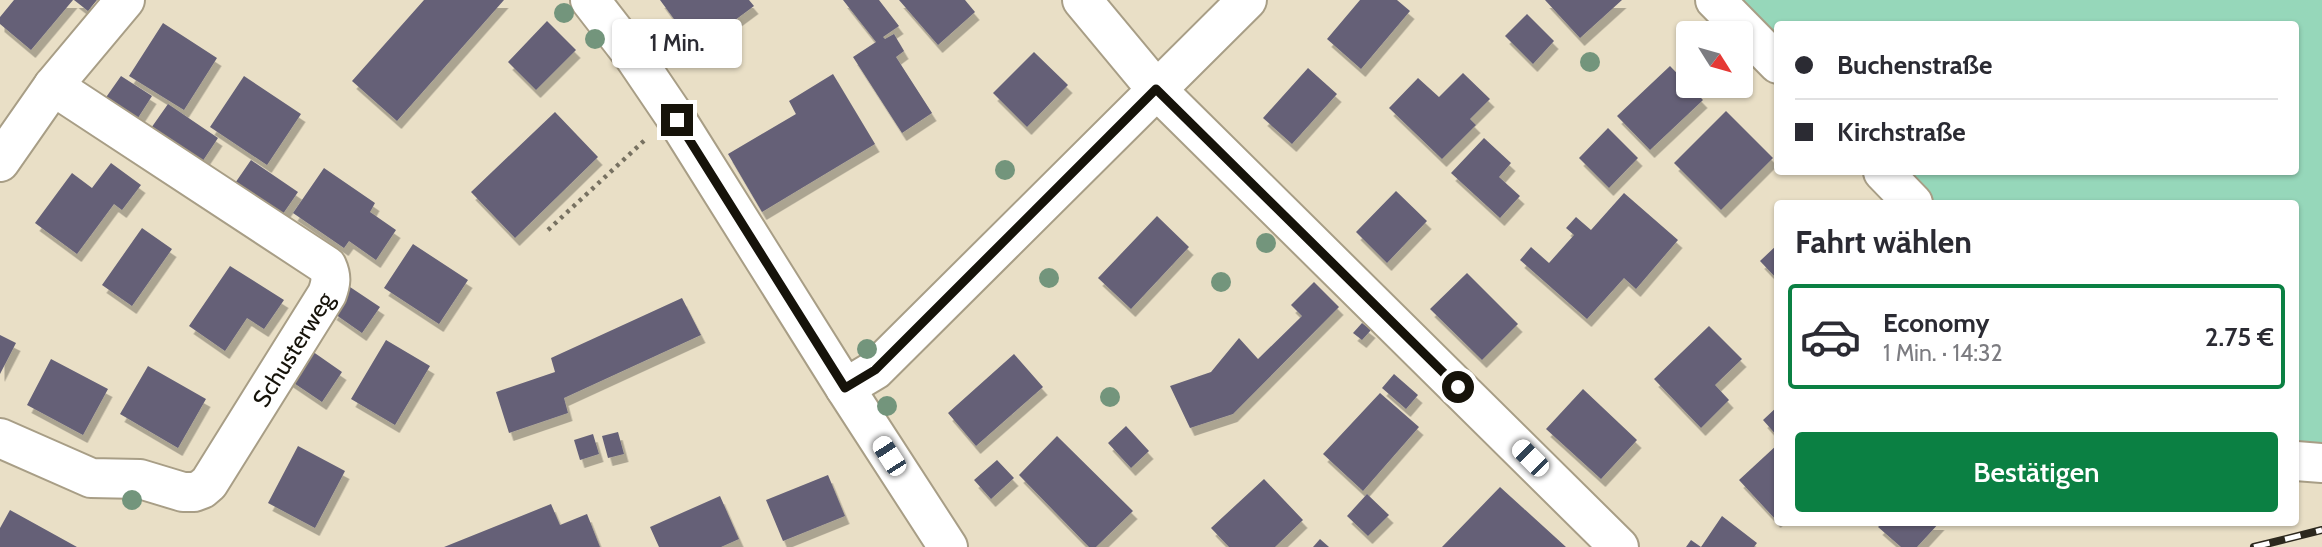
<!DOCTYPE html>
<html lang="de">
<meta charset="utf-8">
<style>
:root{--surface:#fff;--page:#f7f7f7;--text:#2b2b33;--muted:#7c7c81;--line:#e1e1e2;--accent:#0b8043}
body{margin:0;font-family:Cabin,sans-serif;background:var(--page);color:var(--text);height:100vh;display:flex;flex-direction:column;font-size:26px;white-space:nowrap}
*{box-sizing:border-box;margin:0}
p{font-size:23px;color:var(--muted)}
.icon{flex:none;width:38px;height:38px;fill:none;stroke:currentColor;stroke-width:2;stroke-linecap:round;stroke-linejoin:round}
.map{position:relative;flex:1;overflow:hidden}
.details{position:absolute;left:1774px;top:200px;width:525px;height:326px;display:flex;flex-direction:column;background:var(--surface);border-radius:7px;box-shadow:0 2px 5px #0004}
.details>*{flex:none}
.guide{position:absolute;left:1774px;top:21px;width:525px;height:154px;border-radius:7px;box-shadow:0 2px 5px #0004;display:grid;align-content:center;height:154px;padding:0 21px;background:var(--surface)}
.needle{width:46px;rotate:127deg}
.fabs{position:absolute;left:1676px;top:21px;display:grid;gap:14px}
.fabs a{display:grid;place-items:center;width:77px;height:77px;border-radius:7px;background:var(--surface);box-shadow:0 2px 5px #0004;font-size:35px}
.end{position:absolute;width:32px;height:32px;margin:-16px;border:9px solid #16130a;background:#fff;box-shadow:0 0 0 4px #fff}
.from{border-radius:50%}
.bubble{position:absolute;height:49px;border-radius:7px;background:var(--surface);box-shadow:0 2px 5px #0004;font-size:23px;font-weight:600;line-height:49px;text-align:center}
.car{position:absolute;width:21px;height:42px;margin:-21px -10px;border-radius:9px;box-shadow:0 0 5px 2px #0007;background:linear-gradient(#fff 24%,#345 0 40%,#fff 0 76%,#345 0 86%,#fff 0)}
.guide b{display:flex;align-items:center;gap:24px;height:66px;font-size:26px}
.guide b+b{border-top:2px solid var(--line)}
.guide i{width:18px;height:18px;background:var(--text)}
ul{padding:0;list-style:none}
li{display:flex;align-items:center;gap:21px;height:105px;margin:0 14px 10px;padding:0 7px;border:4px solid transparent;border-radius:7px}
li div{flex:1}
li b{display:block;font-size:26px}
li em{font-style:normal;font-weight:600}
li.current{border-color:var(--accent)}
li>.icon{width:63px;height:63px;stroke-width:1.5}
h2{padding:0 21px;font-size:32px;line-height:84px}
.primary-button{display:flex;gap:14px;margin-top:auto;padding:14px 21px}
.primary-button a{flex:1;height:80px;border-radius:7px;background:var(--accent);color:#fff;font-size:28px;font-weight:600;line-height:80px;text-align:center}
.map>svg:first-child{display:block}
.green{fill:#96d7ba}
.building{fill:#656177;filter:url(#shadow)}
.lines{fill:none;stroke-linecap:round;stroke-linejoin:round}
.minor-casing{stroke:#a89e86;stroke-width:42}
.path{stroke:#777161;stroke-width:4.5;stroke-dasharray:3.5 5;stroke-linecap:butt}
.minor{stroke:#fff;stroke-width:38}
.rail-casing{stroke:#2c281e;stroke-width:8}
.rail{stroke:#fff;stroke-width:5;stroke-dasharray:16;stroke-linecap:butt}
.tree{fill:#73957c}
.route{stroke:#16130a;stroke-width:9}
.labels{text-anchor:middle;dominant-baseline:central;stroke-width:5;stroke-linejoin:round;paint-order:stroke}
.street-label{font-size:24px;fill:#16130a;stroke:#fff}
</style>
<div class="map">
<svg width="2322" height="547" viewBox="0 0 2322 547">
<defs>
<filter id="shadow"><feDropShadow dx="4.5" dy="8" stdDeviation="0" flood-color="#0004"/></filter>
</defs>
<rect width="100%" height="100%" fill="#e9dfc6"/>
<!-- green -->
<path class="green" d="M1737,0H2322V445L2296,449V203H1933L1903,172H2296V24H1778V42Z"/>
<!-- building -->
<path class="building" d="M14,0H73L31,50L0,24V17Z
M74,0H97L88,11Z
M424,0H504L397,121L352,81Z
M660,0H749L754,6L696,49Z
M843,0H879L899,26L883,37L885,39L894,34L904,51L896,57L932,113L902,133L853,57L876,42Z
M899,0H965L975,12L938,45Z
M1360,0H1397L1410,11L1361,69L1327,39Z
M1545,0H1622L1580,38Z
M1527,14L1554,41L1533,64L1505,36Z
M547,21L576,50L536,90L508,62Z
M163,23L217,58L184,110L129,76Z
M1034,52L1068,85L1027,127L993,93Z
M1670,66L1703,100L1650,150L1617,116Z
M1308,68L1337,94L1292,144L1263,118Z
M1463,73L1490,99L1470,119L1476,125L1442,159L1389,108L1418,78L1439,97Z
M833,74L875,144L762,212L728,154L796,114L789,101Z
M121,76L152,96L134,124L102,103Z
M244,76L301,114L267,165L210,127Z
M168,104L218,138L200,165L149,131Z
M1726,111L1773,158L1721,210L1674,163Z
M555,112L598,157L515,238L471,192Z
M1608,128L1638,158L1609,188L1579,158Z
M1484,138L1511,163L1499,177L1520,196L1500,218L1451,173Z
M251,160L298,192L278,221L231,189Z
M111,163L141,185L122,210L114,204L77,254L35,223L72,173L92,188Z
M324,168L375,203L370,212L396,230L376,260L349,241L344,248L293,213Z
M1396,191L1427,221L1387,263L1356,232Z
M1624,193L1678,240L1636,289L1624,278L1587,319L1520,260L1531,247L1549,263L1574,235L1566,228L1576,217L1591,230Z
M1157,216L1189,247L1131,309L1098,278Z
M142,228L172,249L132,306L102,285Z
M413,244L468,280L439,324L384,288Z
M1778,244V280L1760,261Z
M230,266L284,300L264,329L247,318L225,351L189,326Z
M1467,273L1518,324L1482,360L1430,309Z
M1314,282L1339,307L1233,414L1190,428L1170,386L1211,372L1239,338L1258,359L1302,316L1291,305Z
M350,287L380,307L362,333L332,312Z
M682,298L701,335L564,398L568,413L509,433L496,392L555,372L551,358Z
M1362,323L1371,330L1362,340L1353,333Z
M1709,326L1742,359L1715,385L1729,400L1701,428L1654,379Z
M0,335L16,343L0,374Z
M386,340L430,366L395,425L351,399Z
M309,349L342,372L322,402L288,379Z
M1014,354L1043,387L976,446L948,413Z
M51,359L108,389L83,435L27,405Z
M148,366L206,399L178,448L120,414Z
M1394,374L1418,395L1406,409L1382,388Z
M1583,389L1637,440L1601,479L1546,429Z
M1380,393L1419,427L1363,491L1323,454Z
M1778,406V437L1763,420Z
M1126,426L1149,451L1131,468L1108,443Z
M618,432L624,454L608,458L602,436Z
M593,434L599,454L580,460L574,440Z
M1057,436L1133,511L1096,547H1089L1019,475Z
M1778,444V518L1776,520L1739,480Z
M298,446L345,471L315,528L268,503Z
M997,460L1014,478L991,499L974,480Z
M828,475L845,516L783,541L766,500Z
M1264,479L1303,520L1275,547H1229L1211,528Z
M1500,487L1566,547H1442Z
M1367,494L1389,515L1368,536L1347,516Z
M720,496L739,539L721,547H659L650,527Z
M551,504L560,525L587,514L600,547H444Z
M10,510L77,547H0V528Z
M1722,516L1757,543L1754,547H1686L1691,540L1701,547Z
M1883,522H1940L1917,547H1901L1878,527Z
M1320,539L1329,547H1313Z"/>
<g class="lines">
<defs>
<g id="minor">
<path d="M590,0L635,58L677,120L845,388L948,547"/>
<path d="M1082,0L1156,89L1619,547"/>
<path d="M1715,0L1778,64"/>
<path d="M0,162L53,86L125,0"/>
<path d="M1883,172L1913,203"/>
<path d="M845,388L875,370L1247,0"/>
<path id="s1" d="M0,438L91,478L140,479L183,492H194L202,489L209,483L327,294C331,283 332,277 327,266L53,86"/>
<path d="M2296,461L2322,463"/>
</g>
</defs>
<!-- minor casing -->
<use href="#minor" class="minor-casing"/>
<!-- path -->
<path class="path" d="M548,230L647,138"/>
<!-- minor -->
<use href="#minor" class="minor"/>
<defs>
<path id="rail" d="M2254,547L2322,530"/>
</defs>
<!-- rail casing -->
<use href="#rail" class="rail-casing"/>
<!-- rail -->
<use href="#rail" class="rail"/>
</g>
<!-- trees -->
<g class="tree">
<circle cx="564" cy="13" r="10"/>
<circle cx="595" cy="39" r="10"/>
<circle cx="1590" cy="62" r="10"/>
<circle cx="1005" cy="170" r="10"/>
<circle cx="1266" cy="243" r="10"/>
<circle cx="1049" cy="278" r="10"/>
<circle cx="1221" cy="282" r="10"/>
<circle cx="867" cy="349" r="10"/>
<circle cx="1110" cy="397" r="10"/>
<circle cx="887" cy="406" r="10"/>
<circle cx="132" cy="500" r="10"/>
</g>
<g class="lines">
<!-- route -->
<path class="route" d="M677,120L845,388L875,370L1156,89L1458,387"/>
</g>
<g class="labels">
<!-- street labels -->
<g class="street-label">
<text stroke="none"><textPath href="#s1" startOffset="380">Schusterweg</textPath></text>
</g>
</g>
</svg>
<div class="fabs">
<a><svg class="needle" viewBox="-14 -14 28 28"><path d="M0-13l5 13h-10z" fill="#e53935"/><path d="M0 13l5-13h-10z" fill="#7c7c81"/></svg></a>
</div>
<i class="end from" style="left:1458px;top:387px"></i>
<i class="end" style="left:677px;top:120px"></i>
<div class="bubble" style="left:612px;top:19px;width:130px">1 Min.</div>
<i class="car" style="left:889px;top:456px;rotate:327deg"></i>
<i class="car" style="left:1530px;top:458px;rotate:315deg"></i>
<div class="guide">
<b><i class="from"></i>Buchenstraße</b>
<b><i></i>Kirchstraße</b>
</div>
<section class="details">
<h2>Fahrt wählen</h2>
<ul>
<li class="current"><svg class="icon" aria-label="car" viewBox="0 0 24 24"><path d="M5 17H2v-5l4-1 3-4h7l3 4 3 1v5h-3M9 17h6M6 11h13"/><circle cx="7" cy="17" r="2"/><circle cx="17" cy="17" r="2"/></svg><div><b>Economy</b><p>1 Min. · 14:32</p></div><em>2.75 €</em></li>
</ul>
<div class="primary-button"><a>Bestätigen</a></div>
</section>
</div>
